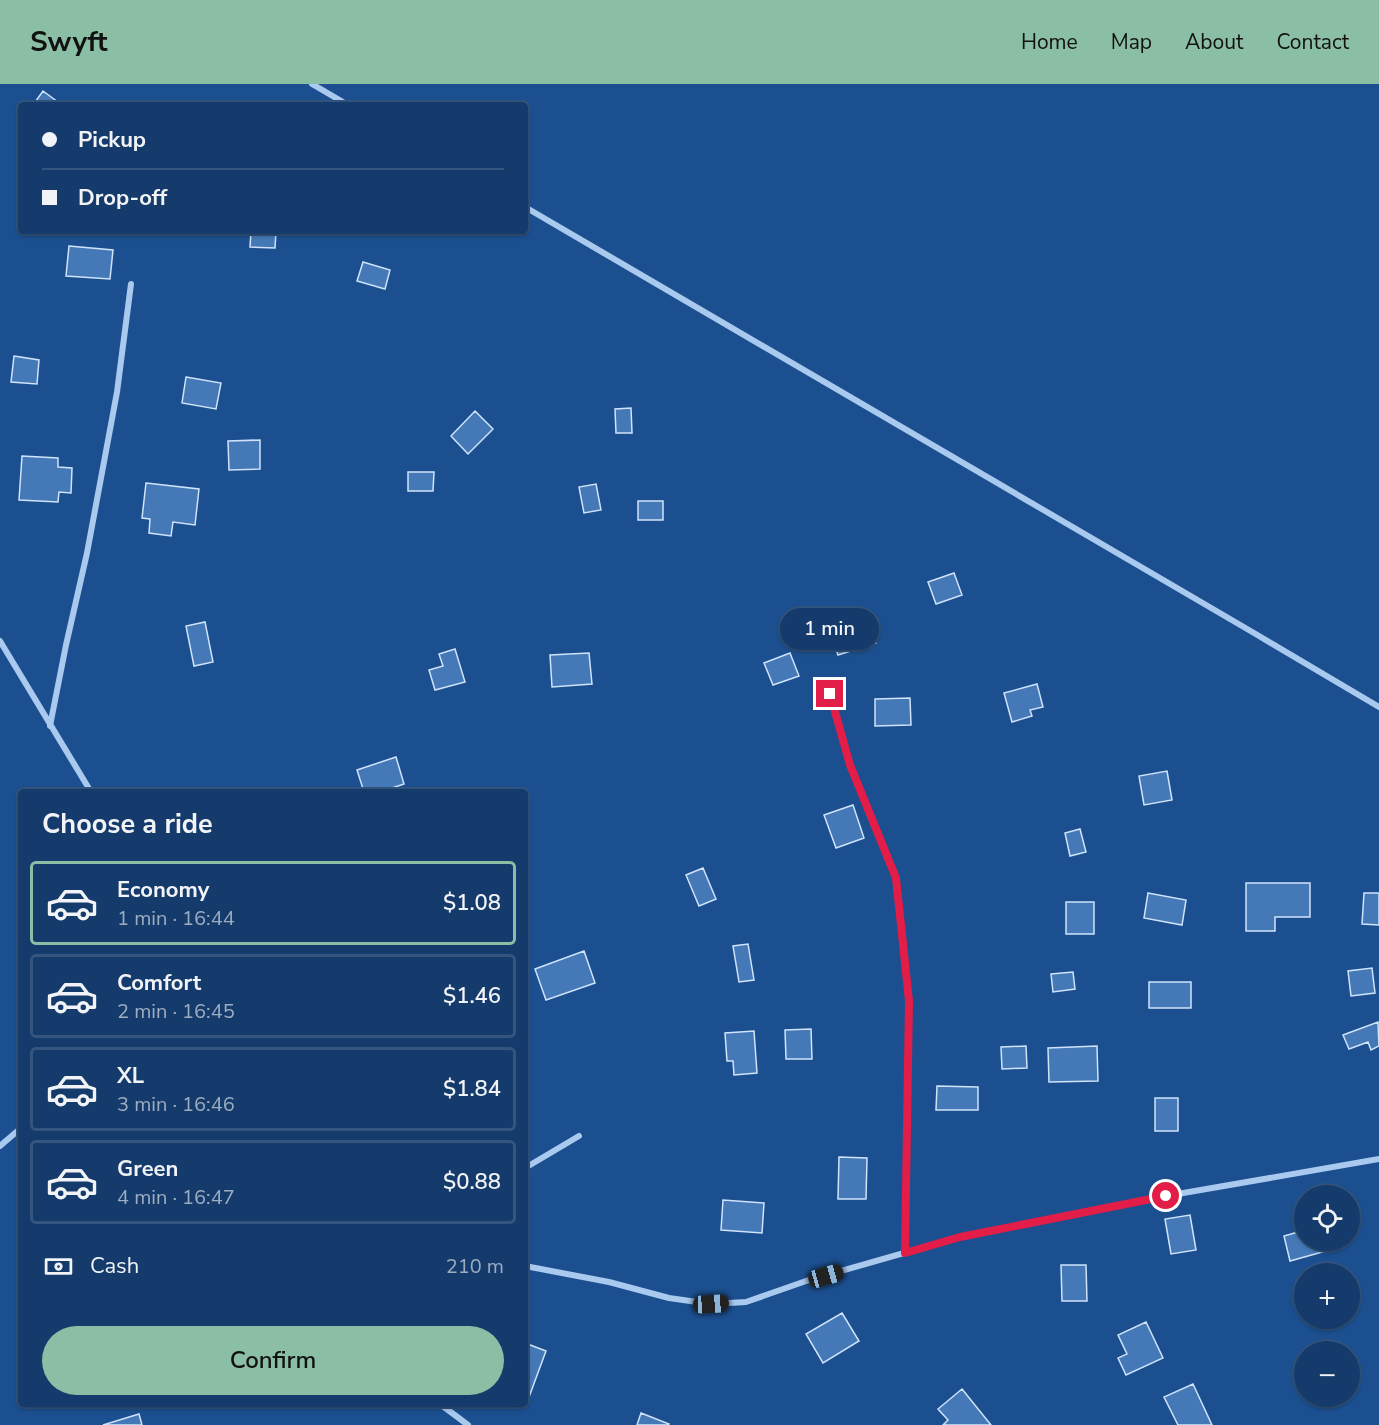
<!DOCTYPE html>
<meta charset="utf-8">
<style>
:root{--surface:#143b6b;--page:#214673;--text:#f1f3f6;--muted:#9dadc1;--line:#33557e;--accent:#8abfa5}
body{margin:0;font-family:"Nunito Sans",sans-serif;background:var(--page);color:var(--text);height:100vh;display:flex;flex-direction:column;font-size:22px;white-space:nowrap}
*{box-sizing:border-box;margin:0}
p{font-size:20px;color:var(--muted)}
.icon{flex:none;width:33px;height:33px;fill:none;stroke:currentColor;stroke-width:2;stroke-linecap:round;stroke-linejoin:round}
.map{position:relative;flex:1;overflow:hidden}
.panel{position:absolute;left:18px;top:705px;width:510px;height:618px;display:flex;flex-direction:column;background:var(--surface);border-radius:6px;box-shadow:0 2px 4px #0004,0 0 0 2px var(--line)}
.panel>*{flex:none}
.hud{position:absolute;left:18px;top:18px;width:510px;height:132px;border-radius:6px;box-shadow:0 2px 4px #0004,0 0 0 2px var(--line);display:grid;align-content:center;height:132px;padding:0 24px;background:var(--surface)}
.tools{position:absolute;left:1294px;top:1101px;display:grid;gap:12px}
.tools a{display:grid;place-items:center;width:66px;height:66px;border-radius:50%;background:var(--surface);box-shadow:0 2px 4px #0004,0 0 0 2px var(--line);font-size:30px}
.end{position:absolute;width:27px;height:27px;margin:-14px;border:8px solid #e11d48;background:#fff;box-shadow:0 0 0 3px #fff}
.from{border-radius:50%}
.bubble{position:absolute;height:42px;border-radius:21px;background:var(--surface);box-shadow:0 2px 4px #0004,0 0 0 2px var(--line);font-size:20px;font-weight:600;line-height:42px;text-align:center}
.car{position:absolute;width:18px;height:36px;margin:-18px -9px;border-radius:8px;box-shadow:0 0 4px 2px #0007;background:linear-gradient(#222 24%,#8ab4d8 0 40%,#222 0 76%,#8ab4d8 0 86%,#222 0)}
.hud b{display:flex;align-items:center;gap:21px;height:57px;font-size:22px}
.hud b+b{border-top:2px solid var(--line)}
.hud i{width:15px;height:15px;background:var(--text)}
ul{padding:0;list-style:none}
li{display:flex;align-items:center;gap:18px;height:84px;margin:0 12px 9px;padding:0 12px;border:3px solid var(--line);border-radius:6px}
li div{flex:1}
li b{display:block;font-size:22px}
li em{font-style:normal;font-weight:600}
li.on{border-color:var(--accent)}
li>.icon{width:54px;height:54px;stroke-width:1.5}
h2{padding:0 24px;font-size:27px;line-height:72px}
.pay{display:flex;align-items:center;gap:15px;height:66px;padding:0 24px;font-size:22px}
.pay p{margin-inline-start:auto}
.cta{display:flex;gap:12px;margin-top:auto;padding:12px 24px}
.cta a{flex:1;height:69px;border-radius:36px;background:var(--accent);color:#111;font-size:24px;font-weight:600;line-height:69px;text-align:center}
header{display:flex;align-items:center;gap:36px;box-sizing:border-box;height:84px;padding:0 30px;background:var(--accent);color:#111}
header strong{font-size:28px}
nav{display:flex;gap:33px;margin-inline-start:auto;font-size:21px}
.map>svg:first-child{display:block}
.building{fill:#4478b7;stroke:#cfe3fa;stroke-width:1.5}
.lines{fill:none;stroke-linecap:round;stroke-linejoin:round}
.minor{stroke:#a9c9ee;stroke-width:6}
.route{stroke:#e11d48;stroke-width:8}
</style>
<header>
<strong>Swyft</strong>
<nav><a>Home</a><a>Map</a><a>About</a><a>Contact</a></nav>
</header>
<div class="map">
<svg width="1379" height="1341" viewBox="0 0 1379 1341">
<rect width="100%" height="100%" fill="#1b4f8f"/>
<!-- building -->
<path class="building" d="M43,7L62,21H33Z
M251,147H276L275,164L250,163Z
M69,162L113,166L110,195L66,192Z
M363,178L390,186L385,205L357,197Z
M14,272L39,276L37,300L11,298Z
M186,293L221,299L216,325L182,319Z
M631,324L632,349H616L615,325Z
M475,327L493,345L468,370L451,352Z
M260,356V385L229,386L228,357Z
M22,372L58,374V383L72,384L71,409L59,408L58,418L19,416Z
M408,388H434L433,407H408Z
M146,399L199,405L195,441L173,438L171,452L149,449L150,435L142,434Z
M596,400L601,426L584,429L579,403Z
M638,417H663V436H638Z
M954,489L962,511L936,520L928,498Z
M866,531L876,559L838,571L828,543Z
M205,538L213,578L194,582L186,542Z
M455,565L465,598L435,606L429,586L443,582L439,570Z
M589,569L592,600L552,603L550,571Z
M790,569L799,592L773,601L764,579Z
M1037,600L1043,623L1030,626L1032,632L1012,638L1004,609Z
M910,614L911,641L875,642V615Z
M396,673L404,700L380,708H364L357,686Z
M1167,687L1172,716L1144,721L1139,692Z
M853,721L864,754L836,764L824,731Z
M1080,745L1086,768L1070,772L1065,749Z
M703,784L716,815L699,822L686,791Z
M1246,799H1310V833H1275V847H1246Z
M1148,809L1186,816L1182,841L1144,834Z
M1364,809H1379V841L1362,840Z
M1066,818H1094V850H1066Z
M748,860L754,896L739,898L733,862Z
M584,867L595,899L546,916L535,885Z
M1372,884L1375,909L1351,912L1348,887Z
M1073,888L1075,905L1053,908L1051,890Z
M1149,898H1191V924H1149Z
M1378,938L1379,962L1371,966L1368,958L1349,965L1343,951Z
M811,945L812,975H786L785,946Z
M754,947L757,989L734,991L733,977H727L725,949Z
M1026,962L1027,984L1002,985L1001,963Z
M1097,962L1098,997L1049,998L1048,964Z
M937,1002L978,1003V1026H936Z
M1155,1014H1178V1047H1155Z
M839,1073L867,1074L866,1115H838Z
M723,1116L764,1119L762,1149L721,1146Z
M1190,1131L1196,1166L1171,1170L1165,1135Z
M1305,1146V1156H1323L1326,1167L1290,1177L1284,1152Z
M1061,1181H1086L1087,1217H1062Z
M842,1229L859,1257L823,1279L806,1250Z
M1146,1238L1163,1274L1126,1291L1118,1274L1127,1270L1118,1251Z
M525,1259L546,1267L529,1313L525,1312Z
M1193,1300L1212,1341H1178L1164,1313Z
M962,1305L991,1341H943L948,1336L938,1325Z
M641,1329L669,1340L668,1341H637Z
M139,1330L142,1341H103Z"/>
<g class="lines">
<!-- minor -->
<path class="minor" d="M312,0L348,21
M525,123L1254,549L1379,623
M0,557L91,708
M830,610L850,681L896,794L909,917L905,1169
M50,642L66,561L87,469L104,378L117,308L131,200
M0,1062L21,1044
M525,1084L579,1052
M525,1182L609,1198L669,1214L711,1220L746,1218L806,1197L960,1153L1166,1112L1379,1075
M440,1320L468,1341"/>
</g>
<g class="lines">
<!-- route -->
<path class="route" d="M830,610L850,681L896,794L909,917L905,1169L960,1153L1166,1112"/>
</g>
</svg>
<div class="tools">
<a><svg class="icon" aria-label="locate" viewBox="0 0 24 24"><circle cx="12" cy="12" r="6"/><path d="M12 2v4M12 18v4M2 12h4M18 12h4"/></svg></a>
<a>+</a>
<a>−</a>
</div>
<i class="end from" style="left:1166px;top:1112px"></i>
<i class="end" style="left:830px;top:610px"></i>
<div class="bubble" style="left:780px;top:524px;width:99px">1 min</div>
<i class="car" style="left:826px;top:1192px;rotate:74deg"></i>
<i class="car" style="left:711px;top:1220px;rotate:87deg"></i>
<div class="hud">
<b><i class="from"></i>Pickup</b>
<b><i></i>Drop-off</b>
</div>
<section class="panel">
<h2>Choose a ride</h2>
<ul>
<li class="on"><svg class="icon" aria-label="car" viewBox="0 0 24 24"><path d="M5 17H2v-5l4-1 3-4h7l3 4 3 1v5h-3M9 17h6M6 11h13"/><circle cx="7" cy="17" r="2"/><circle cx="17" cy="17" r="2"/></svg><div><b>Economy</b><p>1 min · 16:44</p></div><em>$1.08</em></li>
<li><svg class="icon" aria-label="car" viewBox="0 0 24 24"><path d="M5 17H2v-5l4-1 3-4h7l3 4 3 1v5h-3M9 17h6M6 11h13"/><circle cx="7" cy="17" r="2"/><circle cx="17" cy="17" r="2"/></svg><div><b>Comfort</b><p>2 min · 16:45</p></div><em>$1.46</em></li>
<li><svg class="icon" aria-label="car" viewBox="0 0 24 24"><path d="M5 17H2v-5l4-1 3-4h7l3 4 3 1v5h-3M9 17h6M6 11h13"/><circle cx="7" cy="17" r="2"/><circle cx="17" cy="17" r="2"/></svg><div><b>XL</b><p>3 min · 16:46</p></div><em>$1.84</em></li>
<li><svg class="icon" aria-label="car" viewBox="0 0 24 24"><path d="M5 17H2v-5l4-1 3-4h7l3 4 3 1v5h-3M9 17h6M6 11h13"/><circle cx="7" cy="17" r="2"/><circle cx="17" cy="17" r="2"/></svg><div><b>Green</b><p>4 min · 16:47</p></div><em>$0.88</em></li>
</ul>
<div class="pay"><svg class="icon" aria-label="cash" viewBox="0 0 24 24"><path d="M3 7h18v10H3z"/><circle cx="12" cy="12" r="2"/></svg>Cash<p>210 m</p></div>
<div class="cta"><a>Confirm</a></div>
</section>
</div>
